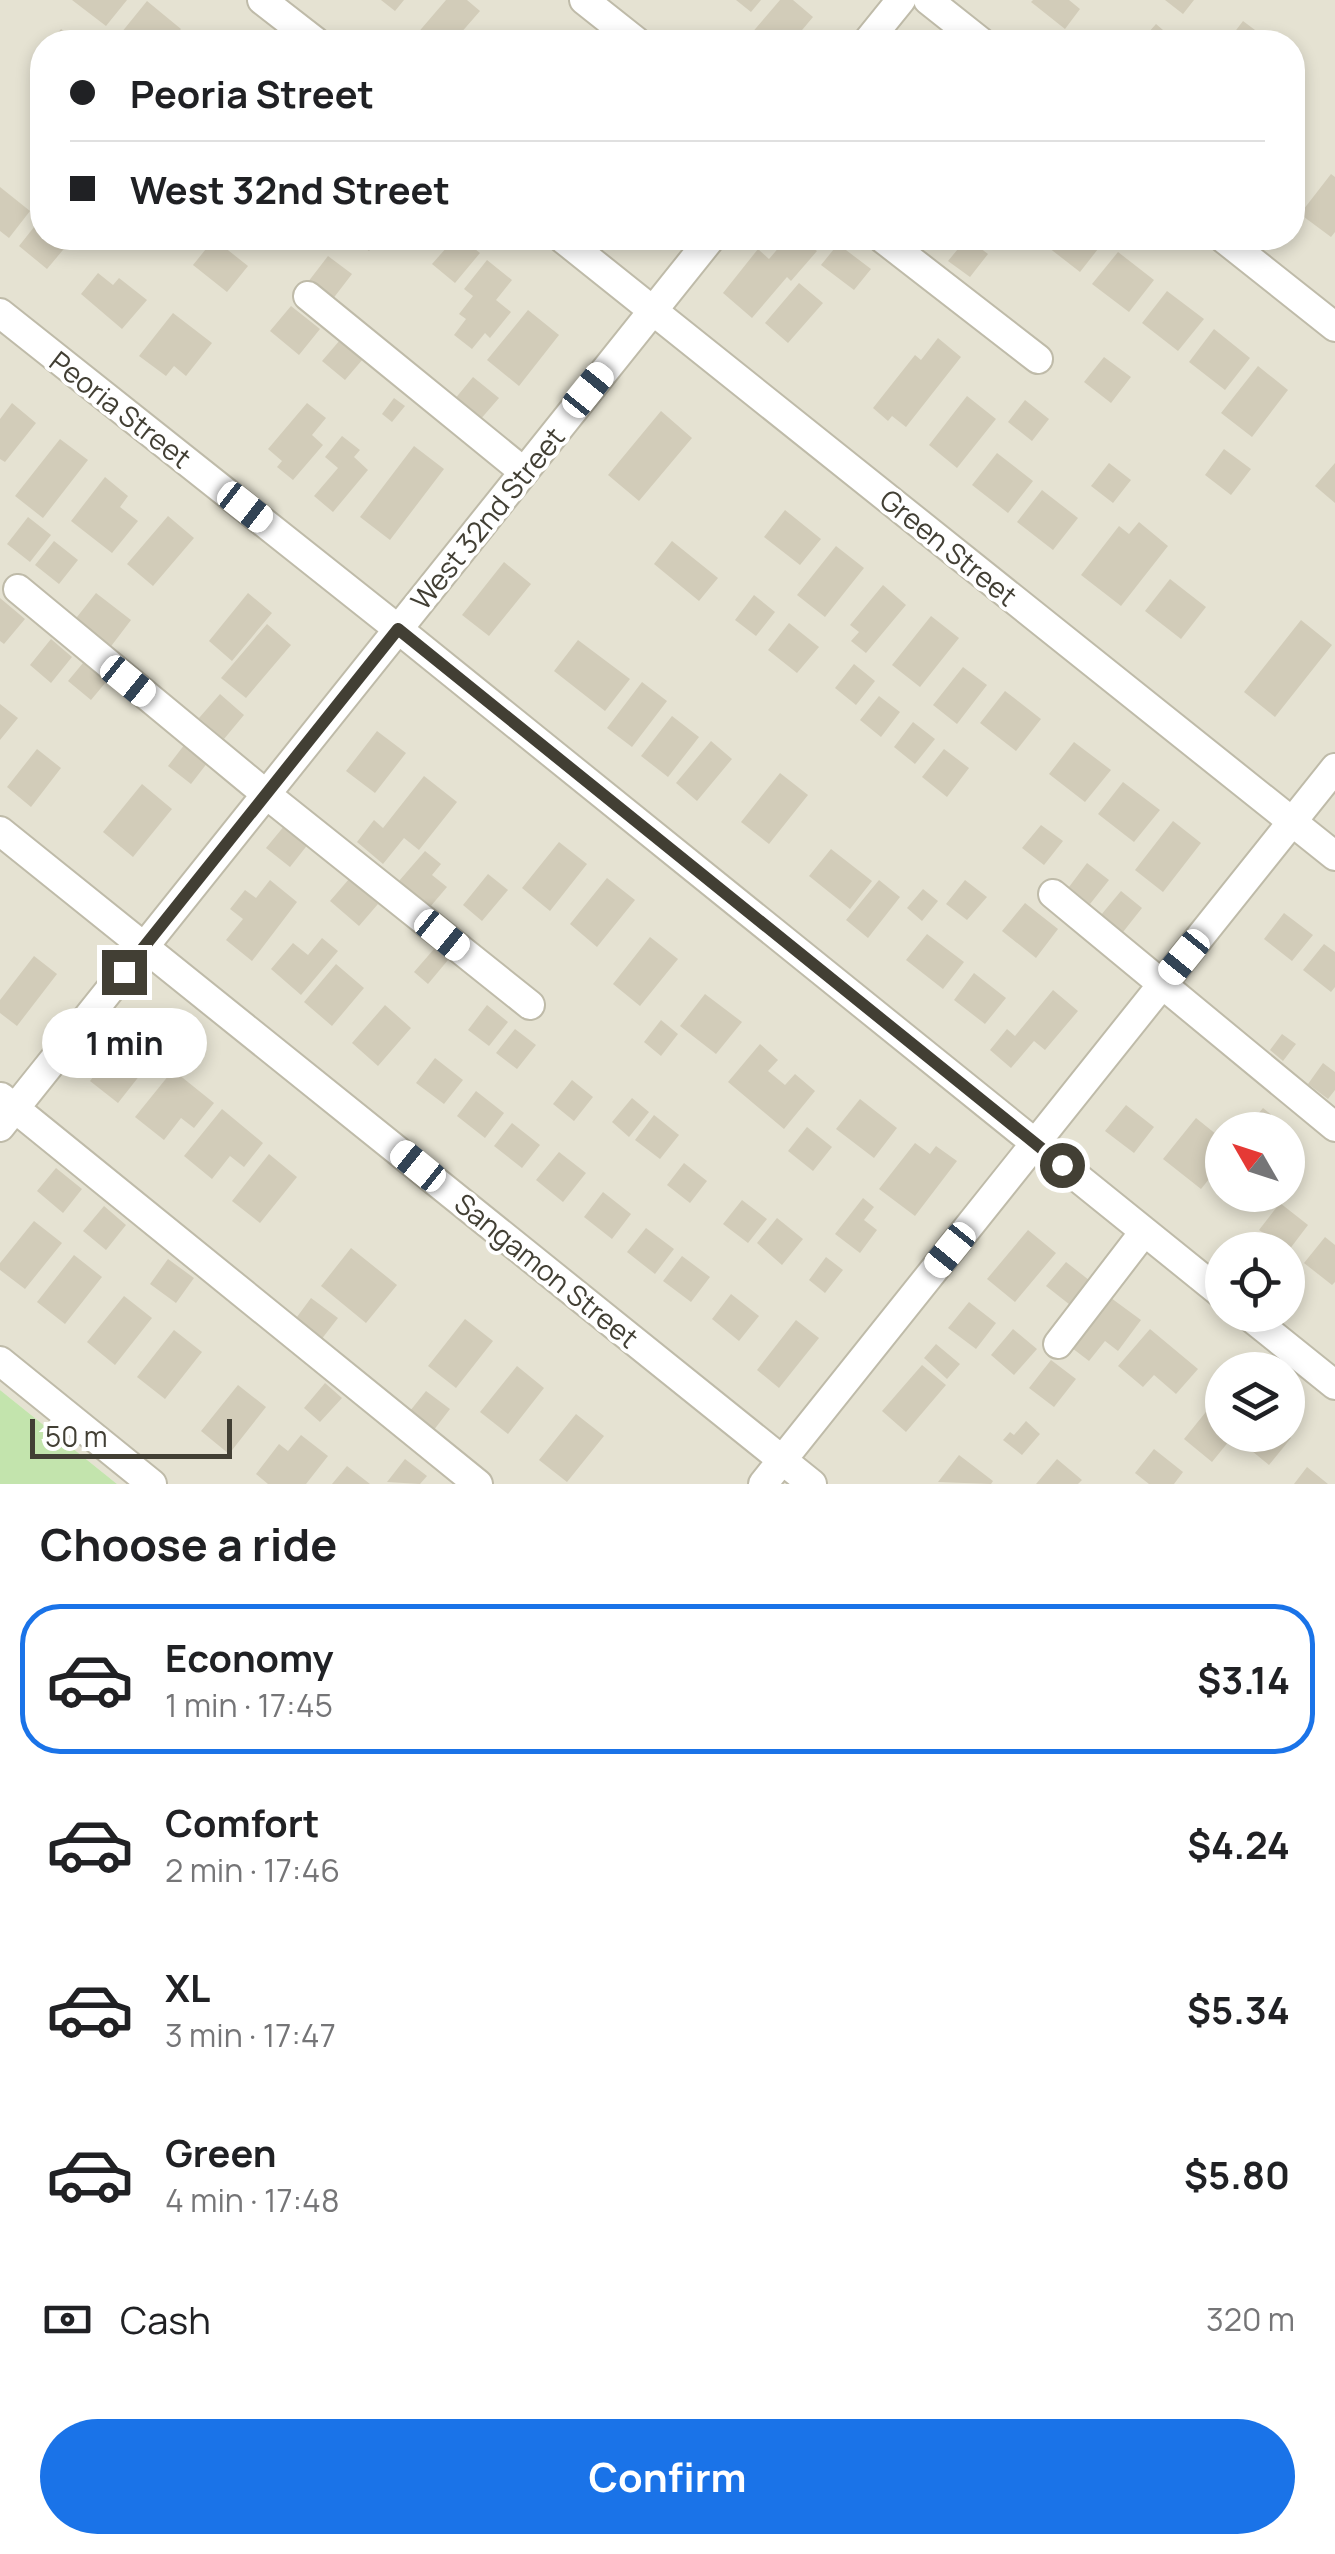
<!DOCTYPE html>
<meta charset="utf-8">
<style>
:root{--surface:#fff;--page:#f6f6f6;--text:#202124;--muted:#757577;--line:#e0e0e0;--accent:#1a73e8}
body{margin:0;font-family:Manrope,sans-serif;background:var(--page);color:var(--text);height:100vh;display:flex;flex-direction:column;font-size:38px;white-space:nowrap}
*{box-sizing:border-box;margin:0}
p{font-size:32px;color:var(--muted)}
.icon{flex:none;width:55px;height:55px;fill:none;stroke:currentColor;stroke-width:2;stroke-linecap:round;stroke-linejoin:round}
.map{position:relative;height:1484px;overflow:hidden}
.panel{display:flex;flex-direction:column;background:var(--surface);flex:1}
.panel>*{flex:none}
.hud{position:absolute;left:30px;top:30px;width:1275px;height:220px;border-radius:40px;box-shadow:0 5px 15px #0003;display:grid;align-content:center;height:220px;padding:0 40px;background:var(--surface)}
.needle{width:65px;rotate:309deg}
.tools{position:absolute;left:1205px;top:1112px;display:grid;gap:20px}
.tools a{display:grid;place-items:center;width:100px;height:100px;border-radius:50%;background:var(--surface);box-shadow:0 5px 15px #0003;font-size:50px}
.scale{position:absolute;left:30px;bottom:25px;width:202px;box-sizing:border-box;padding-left:10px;border:5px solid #423f34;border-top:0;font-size:28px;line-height:35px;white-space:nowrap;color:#423f34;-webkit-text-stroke:8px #fff;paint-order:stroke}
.end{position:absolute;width:45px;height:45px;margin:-22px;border:12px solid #423f34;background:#fff;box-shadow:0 0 0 5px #fff}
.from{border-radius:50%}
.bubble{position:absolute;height:70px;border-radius:35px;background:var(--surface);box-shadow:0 5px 15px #0003;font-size:32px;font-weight:700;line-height:70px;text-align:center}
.car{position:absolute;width:30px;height:60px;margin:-30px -15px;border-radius:12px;box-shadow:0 0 8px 2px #0007;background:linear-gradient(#fff 24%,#345 0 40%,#fff 0 76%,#345 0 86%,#fff 0)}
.hud b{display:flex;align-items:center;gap:35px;height:95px;font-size:38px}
.hud b+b{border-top:2px solid var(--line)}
.hud i{width:25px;height:25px;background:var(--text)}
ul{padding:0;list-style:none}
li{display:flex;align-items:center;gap:30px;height:150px;margin:0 20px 15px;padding:0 20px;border:5px solid transparent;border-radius:40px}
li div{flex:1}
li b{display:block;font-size:38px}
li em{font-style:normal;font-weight:700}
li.active{border-color:var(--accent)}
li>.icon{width:90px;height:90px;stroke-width:1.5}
h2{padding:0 40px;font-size:45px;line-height:120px}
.pay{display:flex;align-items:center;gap:25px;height:110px;padding:0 40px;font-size:38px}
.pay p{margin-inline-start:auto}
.primary-button{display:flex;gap:20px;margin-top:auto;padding:20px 40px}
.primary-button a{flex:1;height:115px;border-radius:60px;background:var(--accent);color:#fff;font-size:40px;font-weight:700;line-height:115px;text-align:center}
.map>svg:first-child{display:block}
.residential{fill:#e5e2d2;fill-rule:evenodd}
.green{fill:#c3e4ad}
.building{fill:#d2ccb9}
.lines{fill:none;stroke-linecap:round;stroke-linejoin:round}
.minor-casing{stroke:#bfbba9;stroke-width:32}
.minor{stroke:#fff;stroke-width:28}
.route{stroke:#423f34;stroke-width:12}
.labels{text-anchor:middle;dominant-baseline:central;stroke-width:8;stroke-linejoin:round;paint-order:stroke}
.street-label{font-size:28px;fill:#423f34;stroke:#fff}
</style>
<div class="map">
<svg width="1335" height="1484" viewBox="0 0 1335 1484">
<rect width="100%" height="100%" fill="#f1efe3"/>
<!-- residential -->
<path class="residential" d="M0,0H1335V1484H117L0,1390ZM42,42H1292V238H42ZM1222,1130H1288V1195H1222ZM1222,1250H1288V1315H1222ZM1222,1370H1288V1435H1222Z"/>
<!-- green -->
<path class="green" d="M0,1390L117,1484H0Z"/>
<!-- building -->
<path class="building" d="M72,0H127L106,26Z
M381,0H404L395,11Z
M446,0H467L480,11L453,42H410Z
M736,0H761L751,12Z
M780,0H793L813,17L792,42H744Z
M1033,0H1069L1080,9L1065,29L1031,2Z
M1165,0H1194L1183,14Z
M147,1L181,29L170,42H123L117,38Z
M1243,21L1267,39L1264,42H1227Z
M1156,24L1177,42H1140Z
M61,29L80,42H50Z
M1292,55L1302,62L1292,75Z
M42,118V142L31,132Z
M1292,160L1304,169L1292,184Z
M1331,174L1335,177V232L1331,237L1300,214Z
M0,187L30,211L9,238L0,231Z
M42,217V238H73L47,269L19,246Z
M352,238H379L369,251Z
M455,238H461L480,253L455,283L432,264Z
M787,238H800L817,251L791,281L787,277L752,318L723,293L758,249L769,259Z
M967,238L988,254L970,277L948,261Z
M1049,238H1101L1105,240L1080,272L1044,244Z
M214,239L248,266L227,292L193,265Z
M838,244L871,269L854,290L821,265Z
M1118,252L1154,280L1129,312L1092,284Z
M328,256L352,274L332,300L308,282Z
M487,260L512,280L496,300L511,312L490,338L485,333L472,349L454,335L466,319L459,314L473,296L464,289Z
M98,273L113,285L119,278L147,300L122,329L81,294Z
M799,283L823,303L788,343L765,323Z
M1167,291L1204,319L1178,351L1142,323Z
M291,306L320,329L299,355L270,331Z
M528,310L559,335L519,386L487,360Z
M173,313L212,343L186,376L174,366L166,376L139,356Z
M1214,329L1250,358L1225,390L1189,362Z
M938,338L961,357L906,427L892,416L888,421L873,408L915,355L921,360Z
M340,340L363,359L345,380L322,361Z
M1104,357L1131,377L1111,403L1084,382Z
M1258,366L1288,390L1252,437L1221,413Z
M473,377L499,398L479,421L454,400Z
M967,396L996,419L957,468L929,445Z
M394,398L405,406L392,422L382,414Z
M1025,400L1049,419L1032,441L1008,422Z
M12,403L36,423L5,462L0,459V419Z
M307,403L326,418L312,435L323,445L293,480L277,467L282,461L268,449Z
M661,411L692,438L639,501L608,475Z
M342,436L360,450L354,457L368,470L333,512L314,496L338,468L325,457Z
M60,439L88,460L43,518L15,496Z
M414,446L444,469L390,540L360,517Z
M1224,449L1251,469L1231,495L1205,475Z
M997,453L1033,481L1008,513L972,485Z
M1109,463L1131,480L1113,503L1091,486Z
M1335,463V503L1315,486Z
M105,477L128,496L120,507L138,521L112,553L71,521Z
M1042,490L1078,518L1053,550L1017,522Z
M785,510L821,539L800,565L764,537Z
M168,516L194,538L153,586L127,564Z
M28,517L51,535L30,562L7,544Z
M1139,522L1168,546L1121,606L1081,575L1119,526L1129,534Z
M54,541L78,560L59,584L35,565Z
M672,541L718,578L699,601L654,564Z
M836,546L864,568L825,617L797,595Z
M504,562L531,584L489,636L462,615Z
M1170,579L1206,607L1181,639L1145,611Z
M883,585L906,605L866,653L851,641L859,632L850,625Z
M96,593L131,620L109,649L73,622Z
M248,593L272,613L232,661L209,641Z
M754,595L775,612L756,636L735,620Z
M0,598L25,619L4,644L0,641Z
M931,616L959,638L920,687L892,665Z
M1301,620L1332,645L1275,717L1244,692Z
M789,623L819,647L797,673L768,650Z
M267,624L291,645L246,698L221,678Z
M51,639L72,657L51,683L30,665Z
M578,640L630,679L605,711L554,671Z
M83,663L106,682L91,700L68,681Z
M854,664L875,681L856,705L835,688Z
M963,667L987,685L957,724L933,705Z
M642,682L667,701L632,747L607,728Z
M1005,691L1041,719L1016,751L980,723Z
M220,694L244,715L224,739L199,718Z
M879,696L900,712L881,737L860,720Z
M0,704L18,718L0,740Z
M672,716L699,737L668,777L641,756Z
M913,722L935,739L915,764L894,747Z
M377,731L406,753L375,793L346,771Z
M711,741L732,759L697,801L676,783Z
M1074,742L1111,770L1085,802L1049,774Z
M185,744L208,762L191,784L168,766Z
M37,749L61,768L31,807L7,787Z
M944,749L969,768L947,797L922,777Z
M780,773L808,795L769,844L741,822Z
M424,776L457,802L419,850L404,838L383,864L357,842L374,820L383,828Z
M1123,782L1160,810L1134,842L1098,814Z
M142,784L172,809L133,857L103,832Z
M1173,821L1201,843L1163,892L1135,870Z
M285,825L309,843L290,867L266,848Z
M1041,825L1063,841L1044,865L1022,848Z
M559,842L587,864L550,911L522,888Z
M831,849L872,881L850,909L809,876Z
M425,851L441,864L432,875L447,887L430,907L399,881Z
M1087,863L1109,880L1090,904L1069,887Z
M488,874L508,890L482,921L463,905Z
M607,878L635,900L597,947L570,924Z
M349,879L378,904L359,926L330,901Z
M270,880L297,902L252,961L226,940L243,919L230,909L245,890L256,898Z
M879,880L900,897L868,938L846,920Z
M965,880L987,897L967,920L946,904Z
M923,889L938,901L922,921L907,908Z
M1121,891L1142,908L1123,932L1101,915Z
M1025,903L1058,929L1036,958L1002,931Z
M1284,913L1313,935L1292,961L1264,939Z
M927,934L964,962L943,989L906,960Z
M650,937L678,959L640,1006L613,984Z
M322,938L338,951L301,995L271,969L293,943L308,955Z
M1324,944L1335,952V987L1331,992L1303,970Z
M434,949L448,960L428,984L414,972Z
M34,956L57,974L17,1026L0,1013V1000Z
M336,964L364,988L332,1026L304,1002Z
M974,973L1006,998L985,1024L954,1000Z
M1053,990L1078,1011L1045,1050L1034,1041L1011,1068L990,1050L1007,1029L1015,1036Z
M705,994L742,1022L716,1054L680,1026Z
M385,1005L411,1028L378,1066L352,1043Z
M487,1005L508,1022L489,1046L468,1030Z
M661,1020L678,1034L661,1056L644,1042Z
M515,1029L536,1045L517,1069L496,1053Z
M127,1034L155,1056L118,1103L90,1081Z
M1282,1034L1296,1044L1283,1061L1270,1050Z
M760,1044L778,1060L768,1071L785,1085L795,1074L815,1091L784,1129L728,1082Z
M435,1058L463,1080L444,1104L416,1083Z
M1323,1063L1335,1072V1090L1328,1099L1308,1084Z
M173,1070L214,1103L194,1128L181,1118L164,1140L135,1117Z
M572,1080L593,1097L574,1121L553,1104Z
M476,1091L504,1113L485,1138L457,1116Z
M632,1098L649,1112L629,1137L612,1122Z
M860,1099L897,1128L874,1158L836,1129Z
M1126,1105L1154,1127L1134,1153L1105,1131Z
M1263,1108L1285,1126L1282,1130H1245Z
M222,1109L263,1143L244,1167L230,1156L212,1179L184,1156Z
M654,1115L679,1135L660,1159L635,1140Z
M1196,1118L1222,1139V1163L1201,1189L1163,1159Z
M512,1123L540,1145L522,1168L494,1146Z
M807,1127L832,1147L813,1171L788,1151Z
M915,1143L930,1154L936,1146L957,1161L915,1216L879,1189Z
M559,1152L586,1173L563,1202L536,1180Z
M269,1154L297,1177L260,1223L232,1201Z
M684,1163L707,1181L690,1203L667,1185Z
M56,1168L82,1189L63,1213L37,1191Z
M603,1192L631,1214L612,1239L584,1217Z
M863,1198L874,1207L864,1220L877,1230L860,1253L835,1234Z
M742,1200L767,1219L748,1243L723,1224Z
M1280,1203L1308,1225L1289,1250L1259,1230Z
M104,1206L126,1225L106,1250L83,1231Z
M777,1218L803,1239L782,1265L757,1243Z
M34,1221L62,1243L25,1289L0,1270V1263Z
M646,1228L674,1249L655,1274L627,1252Z
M1028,1230L1056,1253L1015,1302L987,1279Z
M1325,1237L1335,1245V1282L1332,1285L1304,1263Z
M351,1248L397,1285L366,1323L321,1286Z
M74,1255L102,1277L65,1324L37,1302Z
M682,1256L710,1277L691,1302L663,1281Z
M826,1257L843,1270L825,1293L809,1280Z
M168,1259L194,1278L176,1303L150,1284Z
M1066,1262L1094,1284L1074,1308L1046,1286Z
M731,1294L759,1316L739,1341L712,1319Z
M124,1296L152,1318L115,1365L87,1342Z
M311,1298L338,1318L317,1345L291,1325Z
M1111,1298L1141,1320L1118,1351L1105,1341L1089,1361L1072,1348Z
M969,1302L996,1323L976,1349L948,1328Z
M465,1319L493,1341L456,1388L428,1366Z
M796,1320L819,1338L779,1388L757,1370Z
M1013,1329L1037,1349L1014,1375L991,1355Z
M1150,1329L1198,1369L1176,1394L1154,1375L1143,1387L1118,1366Z
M174,1330L202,1352L165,1399L137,1377Z
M936,1344L960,1364L947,1379L924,1358Z
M1051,1360L1076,1379L1054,1407L1029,1388Z
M922,1365L946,1385L906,1432L882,1411Z
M517,1366L544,1388L508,1434L480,1412Z
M325,1383L342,1398L320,1422L304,1408Z
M238,1385L266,1407L229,1454L201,1431Z
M426,1391L450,1409L430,1435L406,1416Z
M1222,1392V1435H1234L1212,1462L1184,1439Z
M576,1414L604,1436L567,1482L539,1460Z
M1026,1421L1040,1434L1022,1455L1003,1440L1010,1432L1014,1435Z
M301,1435L328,1456L306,1484H268L256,1474L279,1444L288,1451Z
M1247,1435H1287L1291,1438L1269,1465L1241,1442Z
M1154,1449L1183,1472L1174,1484H1149L1135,1473Z
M959,1455L993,1481L991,1484L938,1482Z
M405,1459L427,1476L420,1484L387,1482Z
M1057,1459L1082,1480L1078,1484H1036Z
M347,1466L370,1484H332Z
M1307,1467L1328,1484H1294Z"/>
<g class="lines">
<defs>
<path id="minor" d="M262,0L316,42
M584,0L637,42
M928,0L981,42
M867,42L901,0
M562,238L1335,856
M882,238L1038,359
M1223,238L1335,327
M308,296L524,472
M0,313L398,629L1222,1294
M18,589L267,795L530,1005
M0,831L812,1484
M1053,894L1335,1127
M1,1097L478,1484
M0,1127L711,238
M1248,1315L1335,1385
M1058,1344L1144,1232
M0,1361L152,1484
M763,1484L1335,768"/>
</defs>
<!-- minor casing -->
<use href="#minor" class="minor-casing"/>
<!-- minor -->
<use href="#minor" class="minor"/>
</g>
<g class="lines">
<!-- route -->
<path class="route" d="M124,972L398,629L1062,1165"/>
</g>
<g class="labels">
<!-- street labels -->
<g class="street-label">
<text transform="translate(121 409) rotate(38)">Peoria Street</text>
<text transform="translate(487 518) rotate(-51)">West 32nd Street</text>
<text transform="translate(949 547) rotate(39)">Green Street</text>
<text transform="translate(547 1270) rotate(39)">Sangamon Street</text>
</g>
</g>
</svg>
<div class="tools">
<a><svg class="needle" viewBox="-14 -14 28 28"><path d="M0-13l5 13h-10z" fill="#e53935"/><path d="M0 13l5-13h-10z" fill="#757577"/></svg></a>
<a><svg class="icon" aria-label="locate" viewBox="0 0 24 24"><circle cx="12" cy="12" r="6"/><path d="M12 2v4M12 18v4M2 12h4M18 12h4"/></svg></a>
<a><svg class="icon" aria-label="layers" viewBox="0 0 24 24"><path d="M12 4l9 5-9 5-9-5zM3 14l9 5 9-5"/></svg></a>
</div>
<div class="scale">50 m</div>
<i class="end from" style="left:1062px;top:1165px"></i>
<i class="end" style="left:124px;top:972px"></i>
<div class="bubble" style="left:42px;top:1008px;width:165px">1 min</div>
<i class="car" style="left:588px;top:390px;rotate:39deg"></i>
<i class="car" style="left:245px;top:507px;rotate:128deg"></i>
<i class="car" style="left:128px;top:681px;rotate:129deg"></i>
<i class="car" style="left:442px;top:935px;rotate:129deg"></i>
<i class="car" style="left:1184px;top:957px;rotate:219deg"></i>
<i class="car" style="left:418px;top:1166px;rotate:309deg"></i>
<i class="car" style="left:950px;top:1250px;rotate:219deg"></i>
<div class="hud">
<b><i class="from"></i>Peoria Street</b>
<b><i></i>West 32nd Street</b>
</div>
</div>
<section class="panel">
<h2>Choose a ride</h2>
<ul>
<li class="active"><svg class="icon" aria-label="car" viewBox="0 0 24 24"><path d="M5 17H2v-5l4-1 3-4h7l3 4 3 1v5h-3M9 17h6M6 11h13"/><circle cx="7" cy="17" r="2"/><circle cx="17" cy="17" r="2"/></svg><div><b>Economy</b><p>1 min · 17:45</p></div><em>$3.14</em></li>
<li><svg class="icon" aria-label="car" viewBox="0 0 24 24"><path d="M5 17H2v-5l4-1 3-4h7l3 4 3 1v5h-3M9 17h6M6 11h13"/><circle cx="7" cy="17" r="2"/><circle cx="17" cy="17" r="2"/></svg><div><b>Comfort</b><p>2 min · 17:46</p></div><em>$4.24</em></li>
<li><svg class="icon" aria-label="car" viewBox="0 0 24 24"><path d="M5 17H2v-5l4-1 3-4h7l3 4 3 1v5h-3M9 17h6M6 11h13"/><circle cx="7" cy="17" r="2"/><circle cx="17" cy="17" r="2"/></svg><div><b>XL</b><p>3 min · 17:47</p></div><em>$5.34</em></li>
<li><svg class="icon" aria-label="car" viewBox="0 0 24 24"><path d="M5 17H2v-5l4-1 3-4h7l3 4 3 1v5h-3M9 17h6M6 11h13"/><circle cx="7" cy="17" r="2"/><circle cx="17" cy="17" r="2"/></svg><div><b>Green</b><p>4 min · 17:48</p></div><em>$5.80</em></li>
</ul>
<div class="pay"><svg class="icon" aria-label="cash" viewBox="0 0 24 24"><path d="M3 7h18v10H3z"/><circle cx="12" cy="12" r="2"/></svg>Cash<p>320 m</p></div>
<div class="primary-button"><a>Confirm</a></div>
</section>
